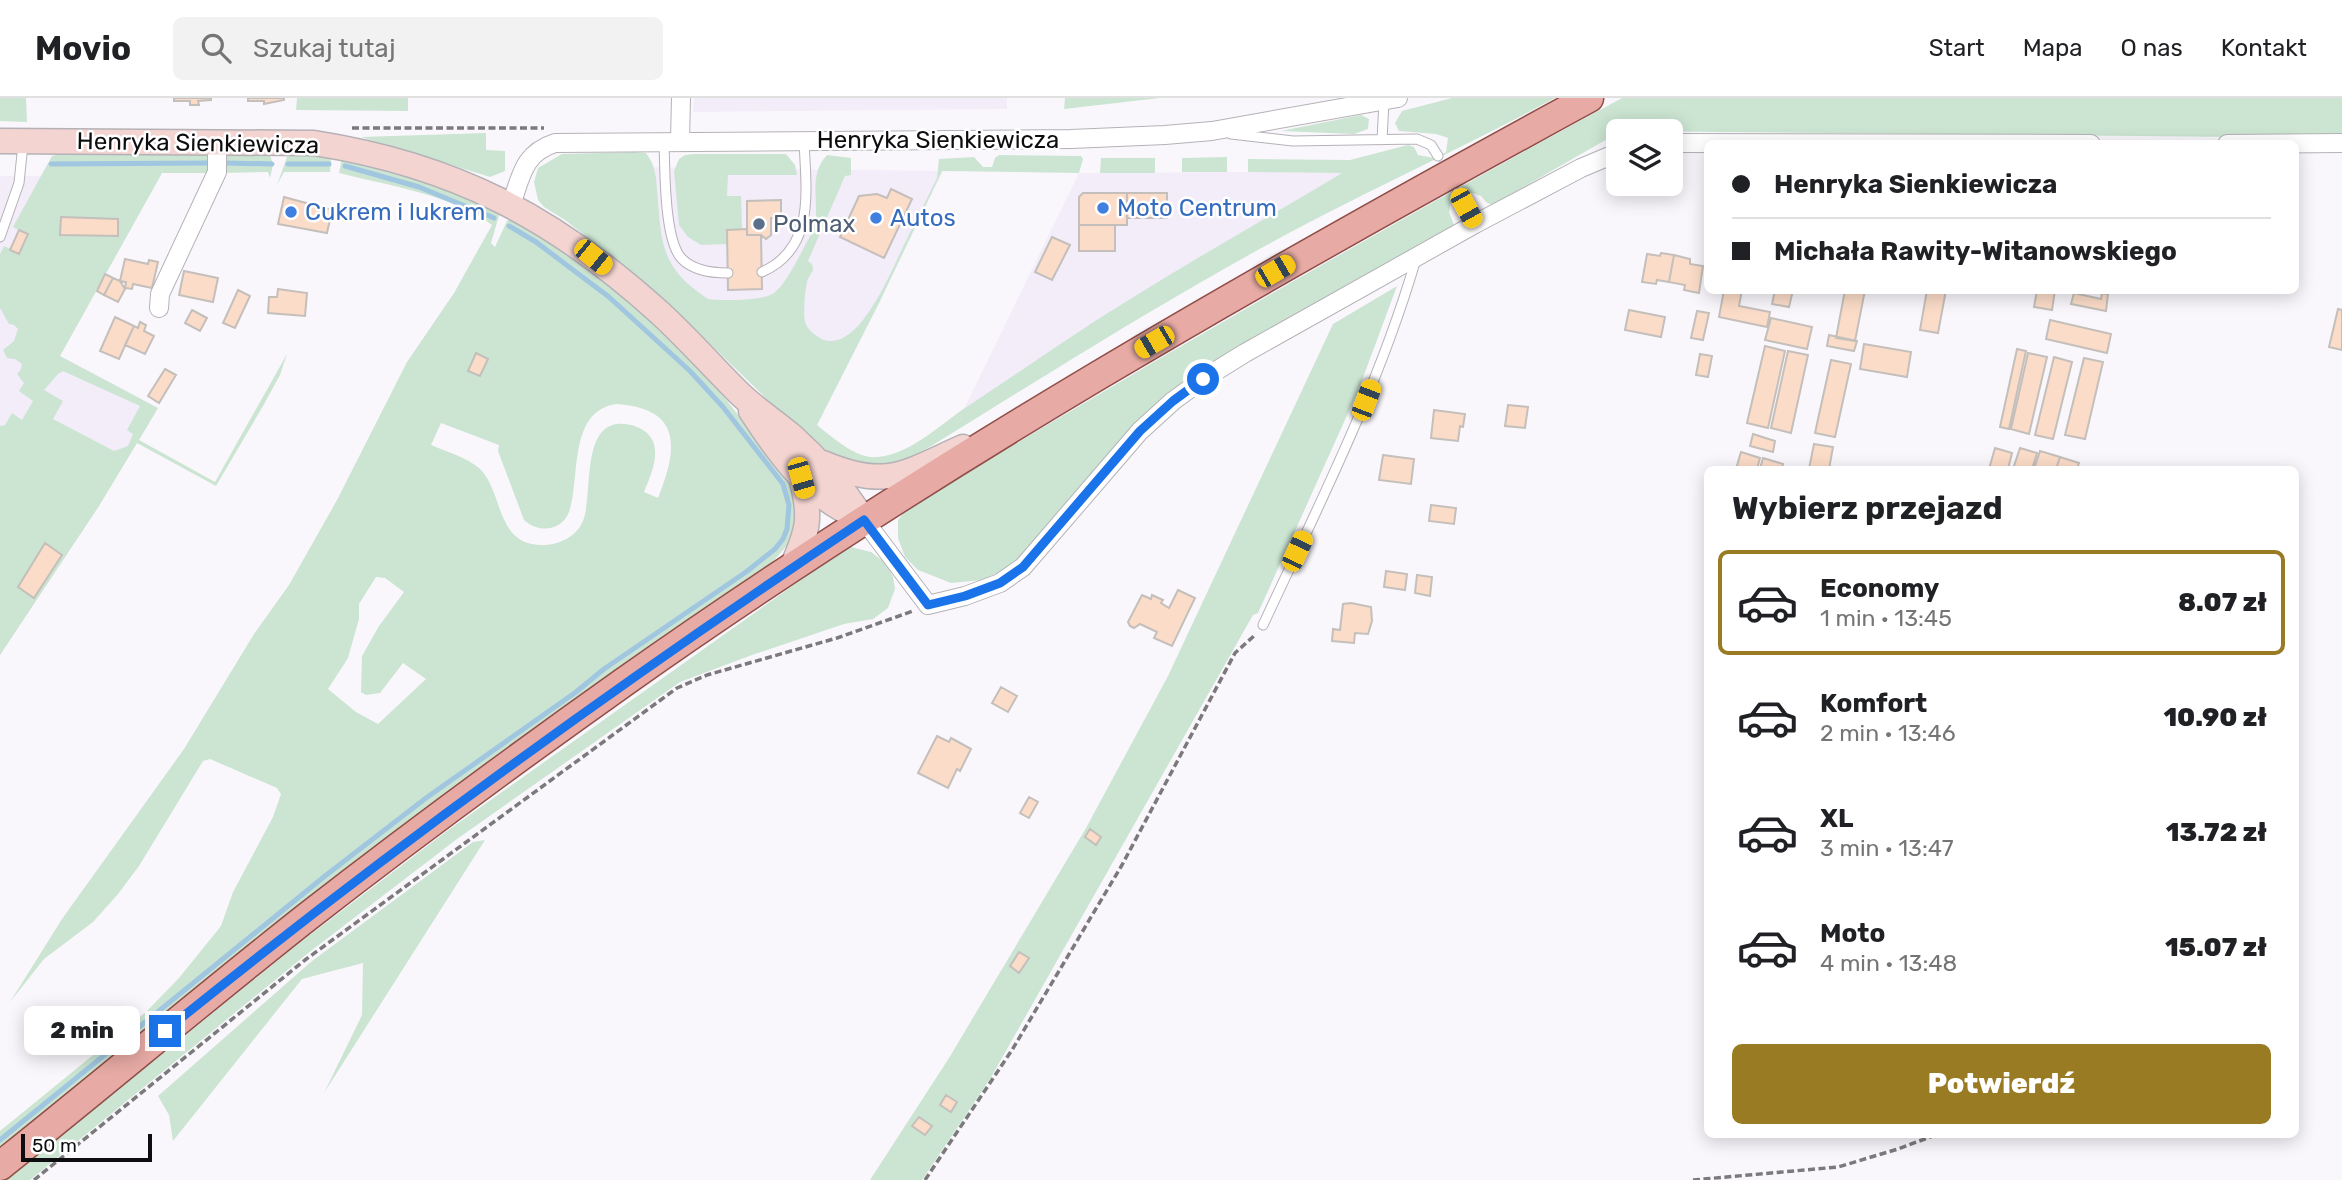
<!DOCTYPE html>
<html lang="pl">
<meta charset="utf-8">
<style>
:root{--surface:#fff;--page:#f2f2f2;--text:#202124;--muted:#757577;--line:#e0e0e0;--accent:#997b24}
body{margin:0;font-family:Rubik,sans-serif;background:var(--page);color:var(--text);height:100vh;display:flex;flex-direction:column;font-size:26px;white-space:nowrap}
*{box-sizing:border-box;margin:0}
p{font-size:23px;color:var(--muted)}
.icon{flex:none;width:38px;height:38px;fill:none;stroke:currentColor;stroke-width:2;stroke-linecap:round;stroke-linejoin:round}
.map{position:relative;flex:1;overflow:hidden}
.details{position:absolute;left:1704px;top:368px;width:595px;height:672px;display:flex;flex-direction:column;background:var(--surface);border-radius:10px;box-shadow:0 4px 18px #0003}
.details>*{flex:none}
.guide{position:absolute;left:1704px;top:42px;width:595px;height:154px;border-radius:10px;box-shadow:0 4px 18px #0003;display:grid;align-content:center;height:154px;padding:0 28px;background:var(--surface)}
.fabs{position:absolute;left:1606px;top:21px;display:grid;gap:14px}
.fabs a{display:grid;place-items:center;width:77px;height:77px;border-radius:10px;background:var(--surface);box-shadow:0 4px 18px #0003;font-size:35px}
.scale{position:absolute;left:21px;bottom:18px;width:131px;box-sizing:border-box;padding-left:7px;border:4px solid #0d0c0e;border-top:0;font-size:19px;line-height:24px;white-space:nowrap;color:#0d0c0e;-webkit-text-stroke:5px #fff;paint-order:stroke}
.end{position:absolute;width:32px;height:32px;margin:-16px;border:9px solid #1a73e8;background:#fff;box-shadow:0 0 0 4px #fff}
.from{border-radius:50%}
.bubble{position:absolute;height:49px;border-radius:10px;background:var(--surface);box-shadow:0 4px 18px #0003;font-size:23px;font-weight:800;line-height:49px;text-align:center}
.car{position:absolute;width:21px;height:42px;margin:-21px -10px;border-radius:9px;box-shadow:0 0 5px 2px #0007;background:linear-gradient(#f5c518 24%,#345 0 40%,#f5c518 0 76%,#345 0 86%,#f5c518 0)}
.guide b{display:flex;align-items:center;gap:24px;height:66px;font-size:26px}
.guide b+b{border-top:2px solid var(--line)}
.guide i{width:18px;height:18px;background:var(--text)}
ul{padding:0;list-style:none}
li{display:flex;align-items:center;gap:21px;height:105px;margin:0 14px 10px;padding:0 14px;border:4px solid transparent;border-radius:10px}
li div{flex:1}
li b{display:block;font-size:26px}
li em{font-style:normal;font-weight:800}
li.current{border-color:var(--accent)}
li>.icon{width:63px;height:63px;stroke-width:1.5}
h2{padding:0 28px;font-size:32px;line-height:84px}
.cta{display:flex;gap:14px;margin-top:auto;padding:14px 28px}
.cta a{flex:1;height:80px;border-radius:10px;background:var(--accent);color:#fff;font-size:28px;font-weight:800;line-height:80px;text-align:center}
header{display:flex;align-items:center;gap:42px;box-sizing:border-box;height:98px;padding:0 35px;background:var(--surface);border-bottom:2px solid var(--line)}
header strong{font-size:33px}
nav{display:flex;gap:38px;margin-inline-start:auto;font-size:24px}
.search{width:490px;height:63px;background:var(--page);display:flex;align-items:center;gap:18px;box-sizing:border-box;padding:0 24px;border-radius:10px;color:var(--muted);font-size:26px}
.map>svg:first-child{display:block}
.built{fill:#f3ecf9}
.green{fill:#cbe5d2;fill-rule:evenodd}
.lines{fill:none;stroke-linecap:round;stroke-linejoin:round}
.stream{stroke:#a0c6e0;stroke-width:5}
.building{fill:#fbdcc8;stroke:#c4bfbb;stroke-width:2}
.lane-casing{stroke:#b5b2b7;stroke-width:11}
.street-casing{stroke:#b5b2b7;stroke-width:20}
.secondary-casing{stroke:#b5b2b7;stroke-width:27}
.primary-casing{stroke:#904e48;stroke-width:31}
.path{stroke:#7b797c;stroke-width:3.5;stroke-dasharray:7 3.5;stroke-linecap:butt}
.lane{stroke:#fff;stroke-width:9}
.street{stroke:#fff;stroke-width:18}
.secondary{stroke:#f3d4d1;stroke-width:24}
.primary{stroke:#e7aaa4;stroke-width:28}
.route{stroke:#1a73e8;stroke-width:9}
.shop-dot{fill:#3f7fe0;stroke:#fff;stroke-width:2.5}
.service-dot{fill:#5c6f8a;stroke:#fff;stroke-width:2.5}
.labels{text-anchor:middle;dominant-baseline:central;stroke-width:5;stroke-linejoin:round;paint-order:stroke}
.street-label{font-size:24px;fill:#0d0c0e;stroke:#fff}
.shop-label{font-size:24px;fill:#366cbe;stroke:#fff;text-anchor:start}
.service-label{font-size:24px;fill:#4e5e75;stroke:#fff;text-anchor:start}
</style>
<header>
<strong>Movio</strong>
<div class="search"><svg class="icon" aria-label="search" viewBox="0 0 24 24"><circle cx="10" cy="10" r="6"/><path d="M15 15l6 6"/></svg>Szukaj tutaj</div>
<nav><a>Start</a><a>Mapa</a><a>O nas</a><a>Kontakt</a></nav>
</header>
<div class="map">
<svg width="2342" height="1082" viewBox="0 0 2342 1082">
<rect width="100%" height="100%" fill="#faf7fc"/>
<!-- built -->
<path class="built" d="M694,0H1007V11L693,14Z
M638,69L943,73L879,205L817,327L662,187Z
M1248,74L1343,75L1131,201L964,311L1079,75Z
M161,77L60,258L158,310L99,408L0,557V78Z"/>
<!-- green -->
<path class="green" d="M0,0H26L27,24L0,23Z
M297,0H408V13L296,12Z
M1065,0H1160L1064,11Z
M1452,0H1555C1474,44 1390,82 1308,125C1169,198 1036,284 902,366L891,370L841,366L808,341L676,213L619,164L565,122L544,109L538,102L534,84L538,70L562,56L634,54L646,55C655,67 656,77 657,92C662,146 659,168 708,201C723,203 764,203 774,195C787,186 804,148 813,133C822,108 806,79 827,57L851,60V77L845,78L808,163C811,165 813,167 813,171C813,173 809,179 808,181C805,188 803,216 805,224C807,232 817,239 824,242C860,253 891,173 903,149C914,126 926,103 937,80L939,61L974,59L983,69H992L995,60L999,57L1081,58L1083,61L1079,75L942,73L879,205L817,327C832,339 856,361 877,359C912,356 940,326 968,308C1023,272 1076,234 1132,200C1201,157 1272,117 1342,75L1248,74V61L1350,62L1408,47L1414,49L1418,57L1434,60L1446,54L1448,40L1436,36L1399,33L1395,25L1402,13Z
M1622,0H2342V40L1619,33V39L1609,40L1492,107L1486,104L1481,98L1463,92L1452,98L1449,114L1454,127L1449,132L1197,277L1146,314L1092,374L1040,440L1009,469L983,482L951,485L918,472L905,459L898,440V422L907,411C1142,269 1380,131 1622,0Z
M1361,17L1369,21L1368,31L1354,36L1281,33Z
M486,35V52L505,53V73L490,79L361,39Z
M200,52L210,57V75H162L60,258L158,310L139,342L215,384L287,256L280,277L263,308L216,388L137,345L99,408L0,557V328L5,327L12,315L22,322L33,303L19,293L24,285L17,276L21,271L22,266L15,261L7,260L3,252L14,243L18,231L14,227L9,226L0,210V156L4,148L19,155L28,137L13,129L52,58L67,54ZM61,120L117,121L118,138L61,137ZM63,273L140,308L127,332L133,336L128,348L114,353L53,321L63,303L44,292L58,276ZM45,445L62,456L34,499L18,489Z
M227,55L270,57L273,67L270,80L268,74L222,75V61Z
M288,56H320L331,61L330,74H284L277,87Z
M695,56H786L795,67L797,77H728L727,98H741L742,131L727,132V146L701,147L688,139L679,127L674,73L679,61L685,57Z
M1227,59V74H1182V60Z
M342,60L427,82L500,114L491,145L495,149L507,123L514,118L633,204L717,290L789,382L798,410L791,443L768,469C641,555 514,642 392,736C259,837 130,944 0,1050V1033L147,913L179,880L221,828L233,794L273,719L281,696L277,690L210,661L203,663L139,768L118,796L93,824L44,861L10,904L62,821L184,651L254,536L289,487L337,402L407,264L454,195L492,127C453,97 386,87 339,75ZM617,306C684,311 677,352 658,400L644,394C652,375 665,346 643,332C635,327 626,325 617,326C580,331 594,402 582,425C573,443 550,450 532,446C496,439 502,391 479,370C466,359 447,354 431,347L441,325L499,347L498,353L524,422C538,435 561,434 569,414C581,382 567,312 617,306ZM376,479L385,480L404,494L379,528L362,558L361,594L366,597L380,595L403,565L426,581L378,626L356,614L328,591L348,560L359,521V506Z
M1101,60H1155V75H1100Z
M1397,188L1358,293L1258,515L1253,517L990,981L922,1082H870L949,960L1086,730L1168,578L1333,226Z
M851,449L871,454L886,465L893,479L895,491L888,510L873,521L844,526L752,557L680,584L457,741L307,856L30,1082H7L298,846L447,733L822,467Z
M485,742L324,995L362,917L363,865L302,881L173,1043L169,1017L158,998L312,863L473,744Z"/>
<g class="lines">
<!-- stream -->
<path class="stream" d="M225,65L272,66
M51,66L209,65
M288,66H329
M345,68L419,89L494,120
M0,1042L325,778L426,700L576,594L604,571L746,474L775,451L783,441L787,431L789,407L783,386L723,309L690,273L609,199L536,144L509,128"/>
</g>
<!-- building -->
<path class="building" d="M174,0H211V2L198,3L199,7H190V3H174Z
M248,0H284V2L264,6V3H248Z
M891,91L912,101L884,160L840,139L859,98L877,96L887,100Z
M1083,95H1127V127H1079V99Z
M1127,95H1167V120H1127Z
M284,99L332,112L327,135L278,126Z
M781,102V120H771V137L766,141L761,137H747V103Z
M61,119L118,121V138L60,137Z
M1079,127H1115V153H1079Z
M747,131V137H761L762,191L728,192L727,132Z
M19,132L28,136L19,156L10,152Z
M1052,139L1070,147L1052,182L1035,174Z
M1661,155L1674,157L1669,184L1657,182L1656,186L1642,184L1647,156L1660,158Z
M1674,157L1690,161V166L1703,168L1699,195L1684,192L1685,187L1669,184Z
M125,161L148,166L149,162L158,164L152,190L133,186L132,191L125,190L126,184L120,183Z
M184,173L218,180L213,204L179,197Z
M105,176L113,180L104,197L97,193Z
M113,180L120,183L125,191L118,204L104,197Z
M278,191L307,195L305,218L268,215L269,199H277Z
M238,192L250,198L235,230L223,225Z
M1724,192H1742L1739,208L1770,214L1767,229L1719,219Z
M1775,192H1793L1789,209L1772,206Z
M1845,192H1865L1855,243L1836,240Z
M1927,192H1946L1938,235L1920,232Z
M2037,192H2055L2052,212L2034,209Z
M2074,195L2101,201L2102,195L2108,196L2106,213L2071,206Z
M2338,211L2342,212V252L2329,249Z
M192,212L207,220L200,233L185,225Z
M1629,212L1665,219L1661,239L1625,232Z
M1697,213L1709,215L1703,242L1691,240Z
M115,219L134,228L119,261L100,253Z
M1771,220L1812,229L1807,251L1765,242Z
M2050,222L2111,236L2107,255L2046,241Z
M140,224L146,227L144,233L154,238L145,256L125,247L134,228L138,230Z
M1829,237L1857,243L1854,253L1827,248Z
M1864,246L1911,254L1907,279L1860,271Z
M1765,248L1785,253L1768,330L1747,325Z
M2017,251L2026,253L2009,331L2000,329Z
M1788,253L1808,257L1791,335L1771,330Z
M476,255L488,261L480,278L468,273Z
M2028,255L2047,259L2029,336L2011,331Z
M1700,256L1712,258L1708,279L1696,277Z
M2054,259L2072,264L2053,341L2035,337Z
M2084,260L2103,264L2085,341L2065,337Z
M1831,262L1851,266L1835,339L1815,335Z
M165,271L176,277L159,305L148,298Z
M1508,307L1528,309L1525,330L1505,328Z
M1434,312L1465,316L1463,329L1460,328L1458,343L1431,340Z
M1753,336L1775,343L1773,354L1750,348Z
M1814,346L1833,349L1829,371H1809Z
M1995,350L2012,355L2008,371H1989Z
M2020,350L2037,355L2032,371H2013Z
M2040,353L2060,359L2056,371H2034Z
M1741,354L1760,360L1757,371H1736Z
M1383,357L1414,361L1411,386L1379,382Z
M2060,359L2079,365L2077,371H2056Z
M1763,360L1783,366L1782,371H1760Z
M1431,407L1456,410L1454,426L1429,423Z
M45,445L62,457L34,500L18,489Z
M1386,473L1407,476L1405,492L1384,489Z
M1417,477L1432,479L1430,498L1415,495Z
M1178,492L1195,500L1172,548L1154,540L1157,534L1140,526L1134,530L1130,528L1128,524L1142,497L1151,501L1152,497L1163,502L1161,505L1169,510Z
M1351,505L1371,509L1372,523L1368,536L1355,535L1354,545L1332,543L1333,531L1340,532L1343,506Z
M1001,589L1017,598L1008,614L992,605Z
M937,638L949,644L951,640L971,651L960,673L957,671L948,690L918,675Z
M1029,699L1038,704L1029,720L1020,715Z
M1090,731L1101,739L1096,747L1085,739Z
M1019,854L1029,860L1019,875L1010,868Z
M946,997L957,1004L951,1014L940,1007Z
M919,1019L932,1028L925,1037L912,1028Z"/>
<g class="lines">
<defs>
<path id="lane" d="M1231,36L1293,43L1417,41L1431,47L1438,58
M1382,42L1384,3
M664,44C665,71 664,143 682,161C693,172 713,175 728,175
M1457,95L1475,126
M0,139L19,85L23,46
M762,174C816,150 806,92 804,43
M1263,527C1319,407 1379,288 1416,161"/>
<path id="street" d="M680,42L681,0
M1671,45L2091,46
M2227,46L2342,45
M511,107C521,79 523,55 555,45L1071,41L1165,37L1212,33L1398,0
M159,210L160,196L217,74V43
M864,422L928,507L965,498L1000,485L1023,469L1140,333L1173,303L1203,281L1245,255L1475,126L1581,70L1619,54"/>
<path id="secondary" d="M0,43L314,45C455,67 555,120 660,215C687,240 712,268 738,294C754,310 774,323 792,338C820,363 843,390 864,422
M751,313C780,358 812,402 863,421
M823,365C887,392 905,375 963,349
M792,469C808,433 812,419 801,380"/>
<path id="primary" d="M0,1068C103,986 203,901 307,819C411,738 517,660 624,584C932,366 1258,180 1589,0"/>
</defs>
<!-- lane casing -->
<use href="#lane" class="lane-casing"/>
<!-- street casing -->
<use href="#street" class="street-casing"/>
<!-- secondary casing -->
<use href="#secondary" class="secondary-casing"/>
<!-- primary casing -->
<use href="#primary" class="primary-casing"/>
<!-- path -->
<path class="path" d="M352,30H544
M34,1082L305,862L677,590L707,577L837,540L913,513
M925,1082L1012,952L1122,767L1235,555L1255,537
M1693,1082L1838,1069L1898,1051L1938,1036"/>
<!-- lane -->
<use href="#lane" class="lane"/>
<!-- street -->
<use href="#street" class="street"/>
<!-- secondary -->
<use href="#secondary" class="secondary"/>
<!-- primary -->
<use href="#primary" class="primary"/>
</g>
<g class="lines">
<!-- route -->
<path class="route" d="M165,933C391,750 622,583 864,422L928,507L965,498L1000,485L1023,469L1140,333L1173,303L1203,281"/>
</g>
<!-- markers -->
<g class="shop-dot">
<circle cx="1103" cy="110" r="7"/>
<circle cx="291" cy="114" r="7"/>
<circle cx="876" cy="120" r="7"/>
</g>
<circle class="service-dot" cx="759" cy="126" r="7"/>
<g class="labels">
<!-- street labels -->
<g class="street-label">
<text x="938" y="42">Henryka Sienkiewicza</text>
<text transform="translate(198 45) rotate(1)">Henryka Sienkiewicza</text>
</g>
<!-- shop labels -->
<g class="shop-label">
<text x="1117" y="110">Moto Centrum</text>
<text x="305" y="114">Cukrem i lukrem</text>
<text x="890" y="120">Autos</text>
</g>
<!-- service labels -->
<g class="service-label">
<text x="773" y="126">Polmax</text>
</g>
</g>
</svg>
<div class="fabs">
<a><svg class="icon" aria-label="layers" viewBox="0 0 24 24"><path d="M12 4l9 5-9 5-9-5zM3 14l9 5 9-5"/></svg></a>
</div>
<div class="scale">50 m</div>
<i class="end from" style="left:1203px;top:281px"></i>
<i class="end" style="left:165px;top:933px"></i>
<div class="bubble" style="left:24px;top:908px;width:116px">2 min</div>
<i class="car" style="left:1466px;top:110px;rotate:151deg"></i>
<i class="car" style="left:593px;top:159px;rotate:129deg"></i>
<i class="car" style="left:1275px;top:173px;rotate:60deg"></i>
<i class="car" style="left:1154px;top:244px;rotate:240deg"></i>
<i class="car" style="left:1366px;top:302px;rotate:21deg"></i>
<i class="car" style="left:801px;top:380px;rotate:164deg"></i>
<i class="car" style="left:1297px;top:453px;rotate:25deg"></i>
<div class="guide">
<b><i class="from"></i>Henryka Sienkiewicza</b>
<b><i></i>Michała Rawity-Witanowskiego</b>
</div>
<section class="details">
<h2>Wybierz przejazd</h2>
<ul>
<li class="current"><svg class="icon" aria-label="car" viewBox="0 0 24 24"><path d="M5 17H2v-5l4-1 3-4h7l3 4 3 1v5h-3M9 17h6M6 11h13"/><circle cx="7" cy="17" r="2"/><circle cx="17" cy="17" r="2"/></svg><div><b>Economy</b><p>1 min · 13:45</p></div><em>8.07 zł</em></li>
<li><svg class="icon" aria-label="car" viewBox="0 0 24 24"><path d="M5 17H2v-5l4-1 3-4h7l3 4 3 1v5h-3M9 17h6M6 11h13"/><circle cx="7" cy="17" r="2"/><circle cx="17" cy="17" r="2"/></svg><div><b>Komfort</b><p>2 min · 13:46</p></div><em>10.90 zł</em></li>
<li><svg class="icon" aria-label="car" viewBox="0 0 24 24"><path d="M5 17H2v-5l4-1 3-4h7l3 4 3 1v5h-3M9 17h6M6 11h13"/><circle cx="7" cy="17" r="2"/><circle cx="17" cy="17" r="2"/></svg><div><b>XL</b><p>3 min · 13:47</p></div><em>13.72 zł</em></li>
<li><svg class="icon" aria-label="car" viewBox="0 0 24 24"><path d="M5 17H2v-5l4-1 3-4h7l3 4 3 1v5h-3M9 17h6M6 11h13"/><circle cx="7" cy="17" r="2"/><circle cx="17" cy="17" r="2"/></svg><div><b>Moto</b><p>4 min · 13:48</p></div><em>15.07 zł</em></li>
</ul>
<div class="cta"><a>Potwierdź</a></div>
</section>
</div>
